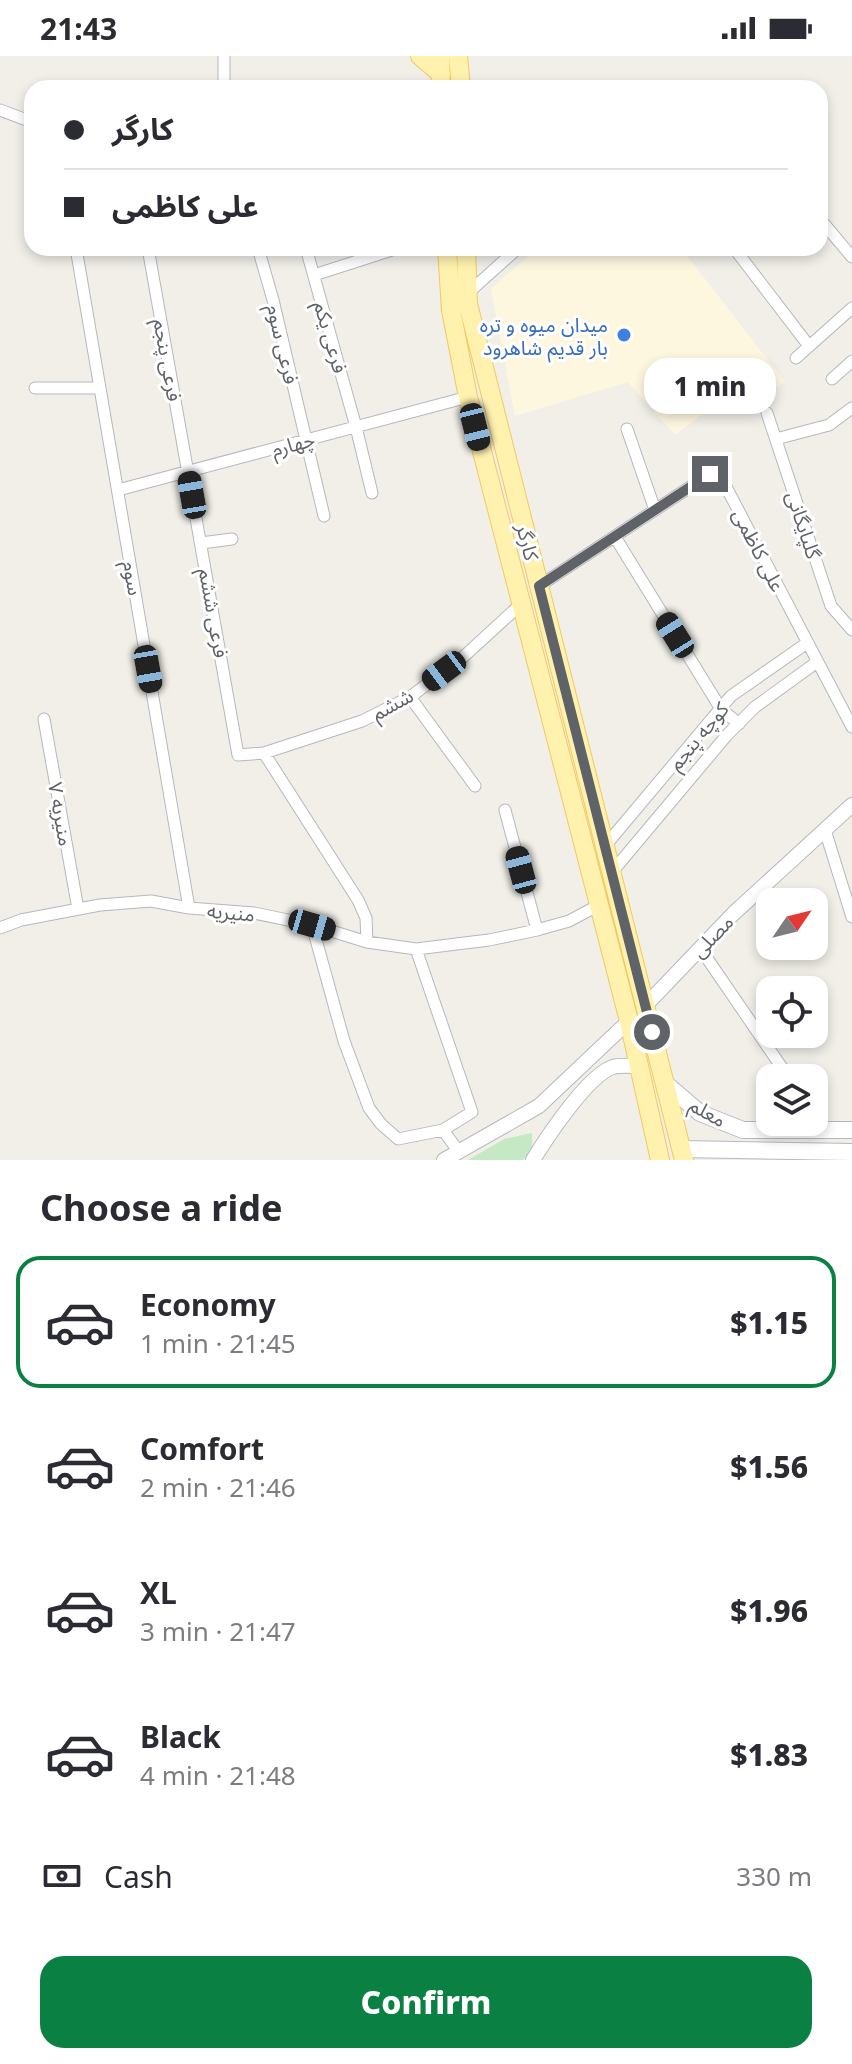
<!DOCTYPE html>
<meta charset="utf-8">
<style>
:root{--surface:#fff;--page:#f2f2f3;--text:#2b2b33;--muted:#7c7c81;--line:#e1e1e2;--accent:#0b8043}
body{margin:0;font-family:"Noto Sans","Noto Sans Arabic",sans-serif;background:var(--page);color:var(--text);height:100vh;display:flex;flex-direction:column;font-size:30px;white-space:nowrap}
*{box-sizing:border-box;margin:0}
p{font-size:26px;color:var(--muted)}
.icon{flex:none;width:44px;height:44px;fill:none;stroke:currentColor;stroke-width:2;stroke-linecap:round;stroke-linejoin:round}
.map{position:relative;height:1104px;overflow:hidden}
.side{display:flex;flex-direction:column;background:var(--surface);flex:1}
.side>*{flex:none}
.banner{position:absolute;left:24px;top:24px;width:804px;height:176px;border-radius:24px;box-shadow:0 4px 12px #0003;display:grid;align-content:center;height:176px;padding:0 40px;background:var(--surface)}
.needle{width:52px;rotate:55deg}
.fabs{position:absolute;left:756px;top:832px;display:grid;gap:16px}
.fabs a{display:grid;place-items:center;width:72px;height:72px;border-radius:16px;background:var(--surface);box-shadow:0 4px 12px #0003;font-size:40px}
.end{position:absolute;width:36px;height:36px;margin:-18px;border:10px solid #5f6368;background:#fff;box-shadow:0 0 0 4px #fff}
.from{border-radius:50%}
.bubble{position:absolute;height:56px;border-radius:24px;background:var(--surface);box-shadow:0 4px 12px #0003;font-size:26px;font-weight:800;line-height:56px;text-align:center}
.car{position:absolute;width:24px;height:48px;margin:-24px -12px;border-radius:10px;box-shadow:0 0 6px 2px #0007;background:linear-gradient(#222 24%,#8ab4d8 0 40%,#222 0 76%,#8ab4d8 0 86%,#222 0)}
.banner b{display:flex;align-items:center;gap:28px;height:76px;font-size:30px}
.banner b+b{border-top:2px solid var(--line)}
.banner i{width:20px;height:20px;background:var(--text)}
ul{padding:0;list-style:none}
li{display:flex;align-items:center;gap:24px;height:132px;margin:0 16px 12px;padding:0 24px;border:4px solid transparent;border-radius:24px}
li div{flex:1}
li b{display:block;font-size:30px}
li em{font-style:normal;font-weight:800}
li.current{border-color:var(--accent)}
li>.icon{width:72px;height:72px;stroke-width:1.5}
h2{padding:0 40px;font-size:36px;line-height:96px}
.pay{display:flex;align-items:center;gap:20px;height:88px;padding:0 40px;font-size:30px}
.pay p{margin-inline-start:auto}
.primary-button{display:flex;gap:16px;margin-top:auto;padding:16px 40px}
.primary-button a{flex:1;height:92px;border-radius:24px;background:var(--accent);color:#fff;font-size:32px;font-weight:800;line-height:92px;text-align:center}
.status{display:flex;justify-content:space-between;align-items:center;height:56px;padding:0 40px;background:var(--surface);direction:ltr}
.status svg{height:22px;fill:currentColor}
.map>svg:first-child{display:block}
.commercial{fill:#fef7e0}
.green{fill:#c5e8c5}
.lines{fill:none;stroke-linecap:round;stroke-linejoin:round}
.minor-casing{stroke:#b5b8bc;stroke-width:13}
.tertiary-casing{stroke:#b5b8bc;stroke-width:16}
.secondary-casing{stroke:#b6babf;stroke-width:18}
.primary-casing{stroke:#f2c960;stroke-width:20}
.minor{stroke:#fff;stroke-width:11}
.tertiary{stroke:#fff;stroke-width:14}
.secondary{stroke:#fff;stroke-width:16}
.primary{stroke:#fff2af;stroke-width:18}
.route{stroke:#5f6368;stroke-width:10}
.shop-dot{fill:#3f7fe0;stroke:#fff;stroke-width:3}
.labels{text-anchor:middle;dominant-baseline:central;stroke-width:6;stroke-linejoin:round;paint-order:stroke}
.shop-label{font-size:20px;fill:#366cbe;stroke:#fff;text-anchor:end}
.street-label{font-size:20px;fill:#5f6368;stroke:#fff}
</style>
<div class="status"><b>21:43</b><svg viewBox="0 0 49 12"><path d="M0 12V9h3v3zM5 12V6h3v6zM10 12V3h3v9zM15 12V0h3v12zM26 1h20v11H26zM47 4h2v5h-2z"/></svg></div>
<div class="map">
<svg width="852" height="1104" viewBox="0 0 852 1104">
<rect width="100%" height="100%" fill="#f1efe8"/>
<!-- commercial -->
<path class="commercial" d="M537,192H652L659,199L669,192H681L785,326L751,347L703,358L675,379L628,326L515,360L491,233Z"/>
<!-- green -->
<path class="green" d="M532,1077V1094L523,1104H468L504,1083Z"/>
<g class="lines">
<defs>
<path id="minor" d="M224,32V0
M0,54L32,66
M820,163L852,201
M76,192L189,852
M148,192L238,699L264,697L362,665L410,641L461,603L521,548
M258,192L273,244L324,460
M306,192L356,371L372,437
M734,192L809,290
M314,219L398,192
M468,237L518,192
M796,302L852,252
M832,323L852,305
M35,332H100
M767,357L831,550L852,574
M627,373L655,454
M776,383L829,369L852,352
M118,434L468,341
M615,481L721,653L739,668
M201,487L232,483
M539,530L710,418L724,427L852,671
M410,641L475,730
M44,663L78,853
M264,697L358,844L366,862L367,886
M505,754L537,874
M825,774L852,861
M605,790L731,640L807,587
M612,816L727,679L755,651L817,606
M312,869L344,985L369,1052L381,1068L398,1083L443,1074L459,1096
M0,872L21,864L100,849L151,845L189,852L254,857L312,869L367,886L416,893L489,884L537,874L569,865L599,849
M700,892L789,1022
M416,893L472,1056L443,1074
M814,1058L825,1074"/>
<path id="tertiary" d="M645,950L733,858L852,749
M444,1104L539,1050L629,965
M533,1104C547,1081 588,1019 613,1011C620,1009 631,1010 639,1010"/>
<path id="secondary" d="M665,1027L700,1057L743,1074H852
M681,1093L852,1096"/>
<path id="primary" d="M420,0L441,18
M440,0L441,32
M458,0L461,32
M447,192L451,254L468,341L629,965L660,1104
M466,192L468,248L684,1104"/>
</defs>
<!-- minor casing -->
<use href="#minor" class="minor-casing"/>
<!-- tertiary casing -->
<use href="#tertiary" class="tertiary-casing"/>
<!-- secondary casing -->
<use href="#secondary" class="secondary-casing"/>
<!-- primary casing -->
<use href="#primary" class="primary-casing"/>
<!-- minor -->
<use href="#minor" class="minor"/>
<!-- tertiary -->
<use href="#tertiary" class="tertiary"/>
<!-- secondary -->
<use href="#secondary" class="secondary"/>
<!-- primary -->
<use href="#primary" class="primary"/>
</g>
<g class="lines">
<!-- route -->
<path class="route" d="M652,976L539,530L710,418"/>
</g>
<!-- markers -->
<circle class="shop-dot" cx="624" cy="279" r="8"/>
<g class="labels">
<!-- shop labels -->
<g class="shop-label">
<text x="608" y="268">میدان میوه و تره<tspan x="608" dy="23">بار قدیم شاهرود</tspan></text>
</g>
<!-- street labels -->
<g class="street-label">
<text transform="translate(331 281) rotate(74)">فرعی یکم</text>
<text transform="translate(283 288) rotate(77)">فرعی سوم</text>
<text transform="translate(168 304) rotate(80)">فرعی پنجم</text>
<text transform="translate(293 388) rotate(-15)">چهارم</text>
<text transform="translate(804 469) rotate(72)">گلپایگانی</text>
<text transform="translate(528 486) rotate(76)">کارگر</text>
<text transform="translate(759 494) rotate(63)">علی کاظمی</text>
<text transform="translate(133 522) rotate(80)">سوم</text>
<text transform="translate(214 557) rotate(80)">فرعی ششم</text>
<text transform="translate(392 648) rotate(-29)">ششم</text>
<text transform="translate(698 680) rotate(-50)">کوچه پنجم</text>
<text transform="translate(61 758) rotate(80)">منیریه ۷</text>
<text transform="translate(231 856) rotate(5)">منیریه</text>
<text transform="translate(712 880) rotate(-46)">مصلی</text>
<text transform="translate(708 1056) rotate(29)">معلم</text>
</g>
</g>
</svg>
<div class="fabs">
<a><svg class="needle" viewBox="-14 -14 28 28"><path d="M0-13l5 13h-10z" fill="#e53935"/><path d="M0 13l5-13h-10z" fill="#7c7c81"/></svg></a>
<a><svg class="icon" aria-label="locate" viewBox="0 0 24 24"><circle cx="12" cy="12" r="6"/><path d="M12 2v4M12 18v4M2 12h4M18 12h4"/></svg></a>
<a><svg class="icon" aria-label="layers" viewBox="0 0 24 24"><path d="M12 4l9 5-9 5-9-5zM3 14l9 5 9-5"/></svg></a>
</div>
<i class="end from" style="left:652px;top:976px"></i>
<i class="end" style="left:710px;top:418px"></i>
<div class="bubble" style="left:644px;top:302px;width:132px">1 min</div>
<i class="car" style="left:475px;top:371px;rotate:166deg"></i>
<i class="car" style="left:192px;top:439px;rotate:350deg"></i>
<i class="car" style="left:675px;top:579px;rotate:328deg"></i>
<i class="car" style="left:148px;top:613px;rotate:170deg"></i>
<i class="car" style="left:444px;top:615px;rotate:233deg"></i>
<i class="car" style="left:521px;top:814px;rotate:345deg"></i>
<i class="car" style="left:312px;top:869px;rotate:106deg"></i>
<div class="banner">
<b><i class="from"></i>کارگر</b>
<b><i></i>علی کاظمی</b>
</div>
</div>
<section class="side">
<h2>Choose a ride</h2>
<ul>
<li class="current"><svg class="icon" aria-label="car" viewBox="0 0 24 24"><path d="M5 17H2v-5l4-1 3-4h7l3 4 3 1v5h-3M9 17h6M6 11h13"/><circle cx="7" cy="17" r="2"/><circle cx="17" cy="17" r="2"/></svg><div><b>Economy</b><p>1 min · 21:45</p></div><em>$1.15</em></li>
<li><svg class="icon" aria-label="car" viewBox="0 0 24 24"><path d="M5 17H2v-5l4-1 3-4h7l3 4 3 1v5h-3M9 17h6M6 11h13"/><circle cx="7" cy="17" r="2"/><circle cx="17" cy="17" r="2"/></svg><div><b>Comfort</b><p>2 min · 21:46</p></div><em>$1.56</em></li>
<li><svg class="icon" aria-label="car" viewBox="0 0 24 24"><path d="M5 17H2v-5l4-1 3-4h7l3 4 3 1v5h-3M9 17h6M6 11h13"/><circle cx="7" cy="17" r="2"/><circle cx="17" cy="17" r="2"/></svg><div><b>XL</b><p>3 min · 21:47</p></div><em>$1.96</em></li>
<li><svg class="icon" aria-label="car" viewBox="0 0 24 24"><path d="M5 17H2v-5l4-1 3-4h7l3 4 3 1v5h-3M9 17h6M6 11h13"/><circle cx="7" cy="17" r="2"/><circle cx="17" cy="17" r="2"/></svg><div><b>Black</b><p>4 min · 21:48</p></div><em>$1.83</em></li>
</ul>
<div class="pay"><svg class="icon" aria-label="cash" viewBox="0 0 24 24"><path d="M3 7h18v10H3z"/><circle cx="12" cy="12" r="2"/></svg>Cash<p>330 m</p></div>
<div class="primary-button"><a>Confirm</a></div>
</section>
